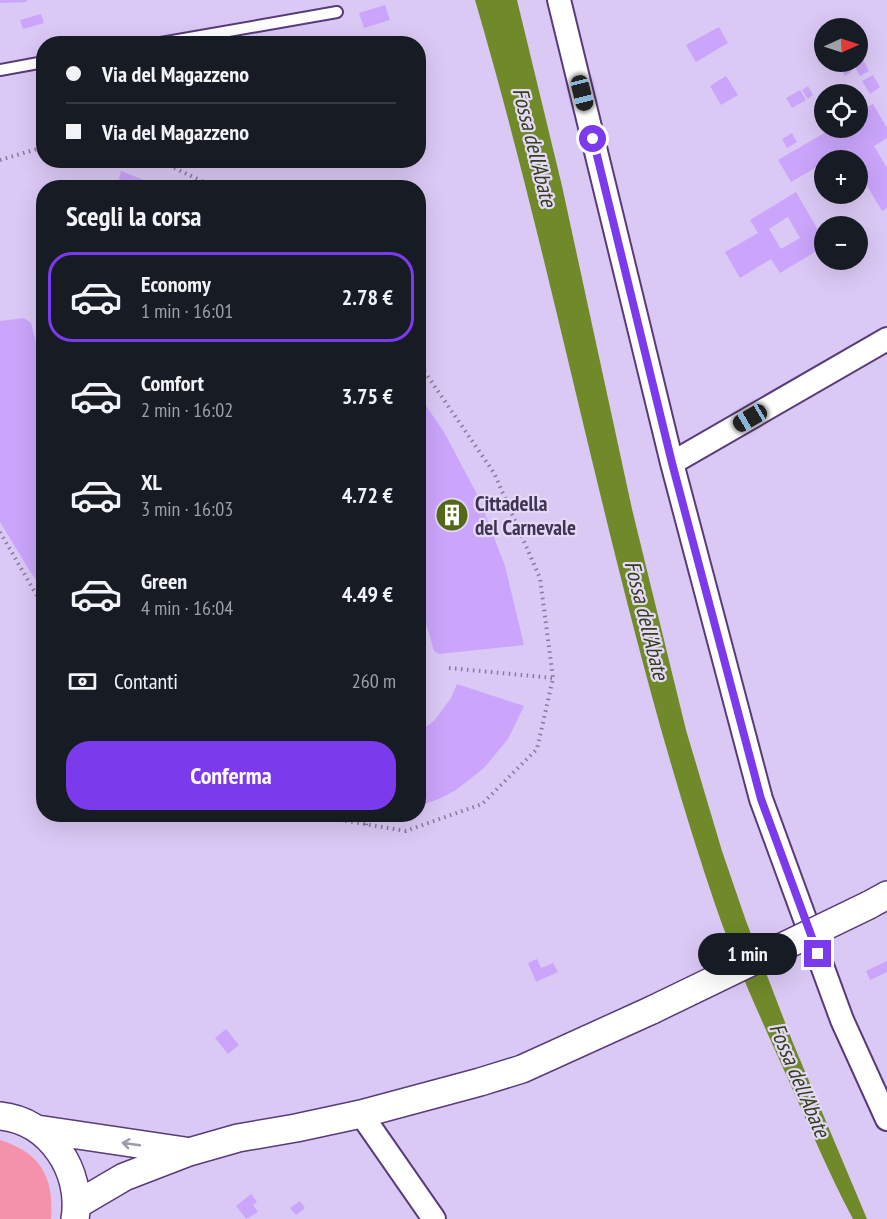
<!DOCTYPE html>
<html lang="it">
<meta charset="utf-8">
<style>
:root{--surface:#171b24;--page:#242831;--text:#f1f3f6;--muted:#9ea1a6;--line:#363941;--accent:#7c3aed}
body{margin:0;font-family:"PT Sans Narrow",sans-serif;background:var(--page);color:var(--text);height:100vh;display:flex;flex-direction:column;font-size:22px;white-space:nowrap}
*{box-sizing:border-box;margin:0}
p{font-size:20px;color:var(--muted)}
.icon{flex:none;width:33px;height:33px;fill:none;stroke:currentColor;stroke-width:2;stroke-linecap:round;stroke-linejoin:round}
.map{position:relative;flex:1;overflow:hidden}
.drawer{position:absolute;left:36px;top:180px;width:390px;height:642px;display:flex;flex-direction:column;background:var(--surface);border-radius:24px;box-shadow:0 6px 24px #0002}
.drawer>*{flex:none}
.top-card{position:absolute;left:36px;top:36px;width:390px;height:132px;border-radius:24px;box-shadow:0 6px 24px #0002;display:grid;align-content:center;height:132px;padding:0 30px;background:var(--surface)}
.needle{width:39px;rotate:87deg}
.buttons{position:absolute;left:814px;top:18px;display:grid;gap:12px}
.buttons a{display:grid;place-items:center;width:54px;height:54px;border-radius:50%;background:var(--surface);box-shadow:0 6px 24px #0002;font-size:30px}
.end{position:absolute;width:27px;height:27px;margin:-14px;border:8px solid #7c3aed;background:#fff;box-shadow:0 0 0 3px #fff}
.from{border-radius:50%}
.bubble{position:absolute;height:42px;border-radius:21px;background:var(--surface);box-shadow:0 6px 24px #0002;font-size:20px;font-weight:800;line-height:42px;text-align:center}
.car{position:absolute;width:18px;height:36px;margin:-18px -9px;border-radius:8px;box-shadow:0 0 4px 2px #0007;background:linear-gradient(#222 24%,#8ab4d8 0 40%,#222 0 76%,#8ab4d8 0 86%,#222 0)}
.top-card b{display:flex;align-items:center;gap:21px;height:57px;font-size:22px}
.top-card b+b{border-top:2px solid var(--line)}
.top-card i{width:15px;height:15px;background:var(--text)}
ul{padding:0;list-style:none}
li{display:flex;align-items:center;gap:18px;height:90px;margin:0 12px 9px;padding:0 18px;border:3px solid transparent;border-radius:24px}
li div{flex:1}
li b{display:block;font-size:22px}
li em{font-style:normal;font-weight:800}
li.active{border-color:var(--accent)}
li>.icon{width:54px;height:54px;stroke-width:1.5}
h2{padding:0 30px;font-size:27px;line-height:72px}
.pay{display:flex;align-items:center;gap:15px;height:66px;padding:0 30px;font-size:22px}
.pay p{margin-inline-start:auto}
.action{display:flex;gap:12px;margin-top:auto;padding:12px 30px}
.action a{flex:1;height:69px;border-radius:24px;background:var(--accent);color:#fff;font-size:24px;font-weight:800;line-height:69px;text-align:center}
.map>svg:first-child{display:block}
.green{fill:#f492ac}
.water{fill:#708a29}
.building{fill:#caa5fb;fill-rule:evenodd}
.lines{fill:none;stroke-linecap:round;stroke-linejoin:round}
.service-casing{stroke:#583b7a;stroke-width:14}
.minor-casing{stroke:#583b7a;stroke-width:26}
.tertiary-casing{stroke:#583b7a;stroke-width:30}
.path{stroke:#88799e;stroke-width:4;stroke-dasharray:1.5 4.5;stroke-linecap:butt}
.service{stroke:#fff;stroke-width:10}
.minor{stroke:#fff;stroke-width:22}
.tertiary{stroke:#fff;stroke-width:27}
.tertiary-bridge-casing{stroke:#583b7a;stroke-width:30;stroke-linecap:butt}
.tertiary-bridge{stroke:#fff;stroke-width:27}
.oneway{stroke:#a099a8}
.route{stroke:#7c3aed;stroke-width:8}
.labels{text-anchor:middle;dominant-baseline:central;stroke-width:4.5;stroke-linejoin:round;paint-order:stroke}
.poi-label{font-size:21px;font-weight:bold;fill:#403351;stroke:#e4d9f7;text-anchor:start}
.water-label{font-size:22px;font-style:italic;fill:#333f17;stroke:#e4d9f7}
</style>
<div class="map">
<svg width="887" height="1219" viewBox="0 0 887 1219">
<rect width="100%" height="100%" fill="#dac9f5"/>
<!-- green -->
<path class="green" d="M0,1140C41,1153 54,1177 51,1219H0Z"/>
<!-- water -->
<path class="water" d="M475,0H517L562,186L632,509L686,730L722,851L746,921L793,1043L867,1219H853C829,1174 809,1126 788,1079C763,1023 736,965 716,907C615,610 563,300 475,0Z"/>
<!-- building -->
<path class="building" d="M0,0H27V2L0,3Z
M385,5L390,20L364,28L359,13Z
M41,14L44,23L23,29L20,20Z
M719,27L728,43L696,62L686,45Z
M863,60L869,71L860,76L854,65Z
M846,65L851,72L845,76L840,68Z
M873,75L880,87L870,94L862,81Z
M726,76L738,95L721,105L710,86Z
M808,86L813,95L808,99L802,90Z
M800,90L806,100L792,108L786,98Z
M873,104L887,128V138L874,146L887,168V208L882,211L858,171V160H852L846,150L791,182L778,160L833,128H858V113Z
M792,133L797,142L787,148L782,139Z
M121,171L162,187V188H117Z
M796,192L825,242V246L780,273L771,259L740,278L725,252L758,233L750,220ZM788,217L800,238L781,249L769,229Z
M24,318L31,323L44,371V590L31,573L0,522V321Z
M418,394L444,432L479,498L505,566L524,645L439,654L434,651L418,595Z
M457,684L524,706L508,739L484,768L456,790L439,799L418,806V732L434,721L451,698Z
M537,959L541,968L553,963L558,972L536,982L528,963Z
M887,961V972L870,980L866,971Z
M226,1029L239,1045L228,1054L215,1038Z
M251,1194L257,1202L253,1205L258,1212L246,1219L236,1206Z
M300,1201L305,1208L296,1215L290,1208Z"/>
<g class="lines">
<defs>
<path id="service" d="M155,44L337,12
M0,70L44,62"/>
<path id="minor" d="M559,0L672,463L761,799L842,1020L887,1119
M672,463L887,339
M361,1114L434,1219"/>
<path id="tertiary" d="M869,905L887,895
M0,1116C50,1121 83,1171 75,1219
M37,1129L185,1151
M78,1204L124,1177L189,1152L238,1138L296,1128L361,1114L480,1082L522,1069L652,1010"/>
</defs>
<!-- service casing -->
<use href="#service" class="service-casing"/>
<!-- minor casing -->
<use href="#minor" class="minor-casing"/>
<!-- tertiary casing -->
<use href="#tertiary" class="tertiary-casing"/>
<!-- path -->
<path class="path" d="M0,160L44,147
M158,160L216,188
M0,532L44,608
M449,668L553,678
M304,814L406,831L482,804L537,749L553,678L540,578L494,473L418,362
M366,825L367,814"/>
<!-- service -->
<use href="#service" class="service"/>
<!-- minor -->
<use href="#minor" class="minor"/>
<!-- tertiary -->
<use href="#tertiary" class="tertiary"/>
<defs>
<path id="tertiary-bridge" d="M652,1010L869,905"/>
</defs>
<!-- tertiary-bridge casing -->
<use href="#tertiary-bridge" class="tertiary-bridge-casing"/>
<!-- tertiary-bridge -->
<use href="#tertiary-bridge" class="tertiary-bridge"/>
</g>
<!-- one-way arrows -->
<defs><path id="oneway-shaft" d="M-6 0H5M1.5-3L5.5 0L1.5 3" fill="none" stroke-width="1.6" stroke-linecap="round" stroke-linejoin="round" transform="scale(1.5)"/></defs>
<use class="oneway" href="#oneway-shaft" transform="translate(131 1144) rotate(-172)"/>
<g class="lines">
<!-- route -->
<path class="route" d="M593,139L672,463L761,799L818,954"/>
</g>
<!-- icons -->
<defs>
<symbol id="building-disc" viewBox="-11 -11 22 22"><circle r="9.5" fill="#546917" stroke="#e4d9f7"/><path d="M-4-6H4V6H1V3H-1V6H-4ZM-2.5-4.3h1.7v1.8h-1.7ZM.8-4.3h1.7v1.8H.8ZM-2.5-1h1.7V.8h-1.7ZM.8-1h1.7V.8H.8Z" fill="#fff"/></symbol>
</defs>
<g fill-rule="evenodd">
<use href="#building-disc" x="433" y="496" width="38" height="38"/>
</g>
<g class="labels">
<!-- poi labels -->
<g class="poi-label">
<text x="475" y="503">Cittadella<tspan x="475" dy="24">del Carnevale</tspan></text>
</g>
<!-- water labels -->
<g class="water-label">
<text transform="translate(535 147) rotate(76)">Fossa dell'Abate</text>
<text transform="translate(647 620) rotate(76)">Fossa dell'Abate</text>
<text transform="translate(800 1080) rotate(67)">Fossa dell'Abate</text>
</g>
</g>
</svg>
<div class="buttons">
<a><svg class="needle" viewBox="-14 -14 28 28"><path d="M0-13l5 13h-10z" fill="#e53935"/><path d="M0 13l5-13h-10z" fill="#9ea1a6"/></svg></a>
<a><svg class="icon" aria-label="locate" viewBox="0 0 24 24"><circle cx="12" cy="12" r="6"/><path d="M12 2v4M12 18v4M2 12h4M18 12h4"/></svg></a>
<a>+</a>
<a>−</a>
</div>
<i class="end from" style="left:593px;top:139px"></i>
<i class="end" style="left:818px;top:954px"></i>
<div class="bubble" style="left:698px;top:933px;width:99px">1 min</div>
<i class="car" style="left:582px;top:93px;rotate:166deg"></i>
<i class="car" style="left:750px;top:418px;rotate:240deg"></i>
<div class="top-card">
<b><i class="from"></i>Via del Magazzeno</b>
<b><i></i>Via del Magazzeno</b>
</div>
<section class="drawer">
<h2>Scegli la corsa</h2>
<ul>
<li class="active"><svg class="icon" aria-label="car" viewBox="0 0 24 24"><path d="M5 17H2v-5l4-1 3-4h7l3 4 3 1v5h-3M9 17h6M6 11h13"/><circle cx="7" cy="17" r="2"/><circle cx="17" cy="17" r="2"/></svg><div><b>Economy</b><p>1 min · 16:01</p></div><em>2.78 €</em></li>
<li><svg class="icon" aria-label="car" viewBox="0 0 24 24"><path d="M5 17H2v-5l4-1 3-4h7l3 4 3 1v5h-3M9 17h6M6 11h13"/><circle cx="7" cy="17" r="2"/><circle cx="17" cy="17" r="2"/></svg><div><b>Comfort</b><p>2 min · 16:02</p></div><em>3.75 €</em></li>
<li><svg class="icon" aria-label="car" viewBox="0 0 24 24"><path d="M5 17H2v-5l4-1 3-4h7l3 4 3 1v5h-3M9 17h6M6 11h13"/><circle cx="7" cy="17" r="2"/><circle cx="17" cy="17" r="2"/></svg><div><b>XL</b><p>3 min · 16:03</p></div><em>4.72 €</em></li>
<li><svg class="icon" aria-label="car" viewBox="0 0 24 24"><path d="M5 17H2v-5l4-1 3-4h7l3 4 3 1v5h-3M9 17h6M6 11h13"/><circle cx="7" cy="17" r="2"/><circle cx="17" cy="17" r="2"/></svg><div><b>Green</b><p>4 min · 16:04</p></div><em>4.49 €</em></li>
</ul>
<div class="pay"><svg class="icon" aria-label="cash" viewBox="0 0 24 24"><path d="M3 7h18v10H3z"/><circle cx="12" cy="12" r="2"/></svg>Contanti<p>260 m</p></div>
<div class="action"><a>Conferma</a></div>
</section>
</div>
